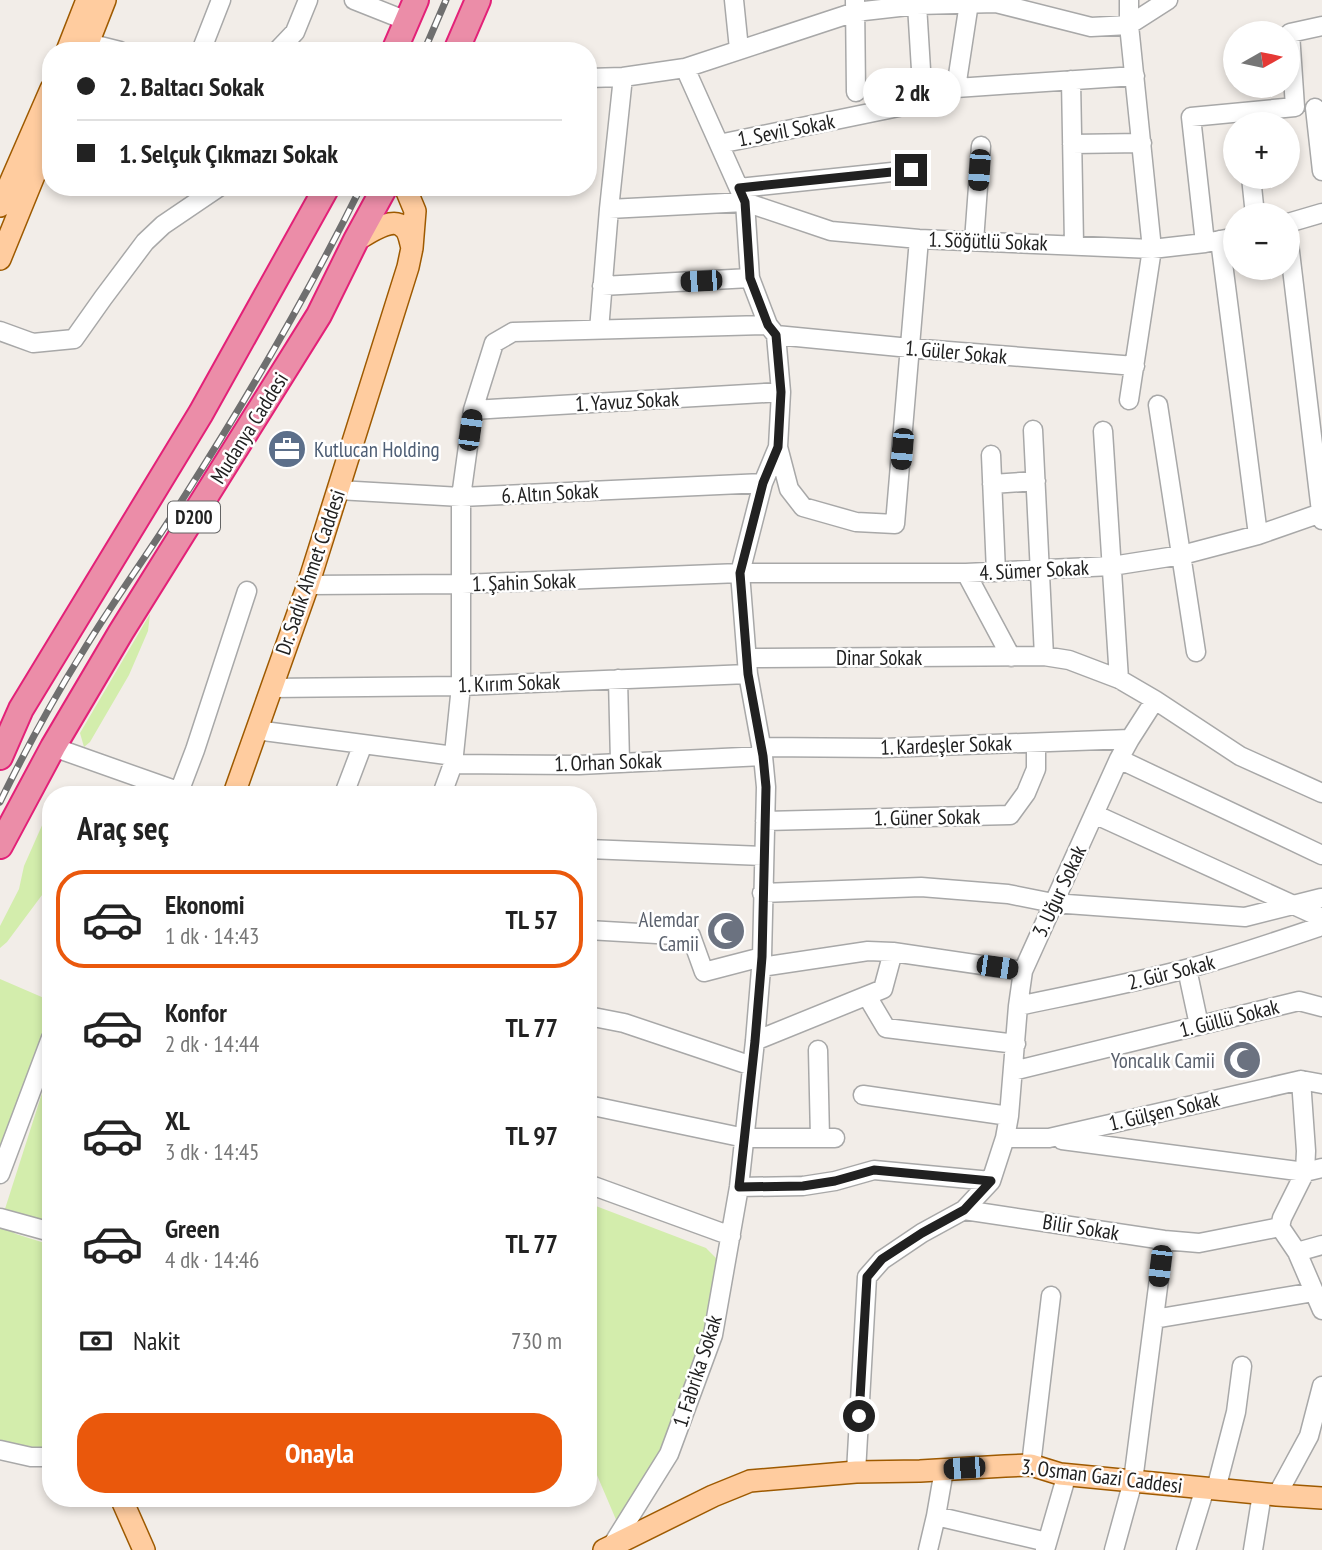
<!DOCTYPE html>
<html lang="tr">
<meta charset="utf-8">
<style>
:root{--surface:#fff;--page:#f2f2f2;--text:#222;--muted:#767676;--line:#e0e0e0;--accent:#ea580c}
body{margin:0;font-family:"PT Sans Narrow",sans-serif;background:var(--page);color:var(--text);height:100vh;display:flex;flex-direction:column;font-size:26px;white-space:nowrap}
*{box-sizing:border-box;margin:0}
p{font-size:23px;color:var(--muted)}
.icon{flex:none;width:38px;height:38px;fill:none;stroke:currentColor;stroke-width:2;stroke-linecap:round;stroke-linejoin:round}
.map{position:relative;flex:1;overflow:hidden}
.sheet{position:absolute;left:42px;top:786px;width:555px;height:721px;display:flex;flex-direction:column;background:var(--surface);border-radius:28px;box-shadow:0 4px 10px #0003}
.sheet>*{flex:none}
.guide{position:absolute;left:42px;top:42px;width:555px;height:154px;border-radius:28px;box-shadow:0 4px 10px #0003;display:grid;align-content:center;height:154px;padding:0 35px;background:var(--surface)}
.needle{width:46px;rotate:81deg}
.tools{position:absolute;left:1223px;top:21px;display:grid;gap:14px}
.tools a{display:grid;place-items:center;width:77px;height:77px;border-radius:50%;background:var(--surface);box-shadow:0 4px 10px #0003;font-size:35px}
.end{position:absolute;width:32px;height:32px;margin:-16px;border:9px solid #212121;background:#fff;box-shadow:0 0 0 4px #fff}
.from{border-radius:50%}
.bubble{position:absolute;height:49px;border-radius:24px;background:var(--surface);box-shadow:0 4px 10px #0003;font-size:23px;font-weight:600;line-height:49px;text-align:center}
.car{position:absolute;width:21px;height:42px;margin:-21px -10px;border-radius:9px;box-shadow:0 0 5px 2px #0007;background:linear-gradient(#222 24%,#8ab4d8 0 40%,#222 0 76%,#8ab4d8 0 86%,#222 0)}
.guide b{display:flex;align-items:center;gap:24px;height:66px;font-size:26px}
.guide b+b{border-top:2px solid var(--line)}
.guide i{width:18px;height:18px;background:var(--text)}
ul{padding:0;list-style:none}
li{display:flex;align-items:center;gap:21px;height:98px;margin:0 14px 10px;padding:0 21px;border:4px solid transparent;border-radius:28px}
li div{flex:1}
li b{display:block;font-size:26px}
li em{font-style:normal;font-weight:600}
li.on{border-color:var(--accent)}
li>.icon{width:63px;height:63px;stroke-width:1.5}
h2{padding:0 35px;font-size:32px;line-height:84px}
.pay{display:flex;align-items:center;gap:18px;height:77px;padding:0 35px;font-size:26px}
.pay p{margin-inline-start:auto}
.button{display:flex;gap:14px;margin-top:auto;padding:14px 35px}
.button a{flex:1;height:80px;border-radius:28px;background:var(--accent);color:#fff;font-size:28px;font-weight:600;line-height:80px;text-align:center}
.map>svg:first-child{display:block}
.grass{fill:#d3edac}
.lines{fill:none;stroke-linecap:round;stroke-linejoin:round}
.minor-casing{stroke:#a8a8a8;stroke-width:21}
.major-casing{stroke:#9e5a00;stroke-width:24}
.highway-casing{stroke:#e32178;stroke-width:28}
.minor{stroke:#fff;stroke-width:18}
.major{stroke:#ffcc9f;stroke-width:21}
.highway{stroke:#eb8da8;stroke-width:24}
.rail-casing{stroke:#6f6f6f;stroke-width:7}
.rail{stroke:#fff;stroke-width:4.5;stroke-dasharray:13;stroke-linecap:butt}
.route{stroke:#212121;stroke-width:9}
.labels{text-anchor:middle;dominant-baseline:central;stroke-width:5;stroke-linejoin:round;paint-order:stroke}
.shield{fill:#fff;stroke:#646464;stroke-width:2}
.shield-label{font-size:19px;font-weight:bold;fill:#212121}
.street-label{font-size:21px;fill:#212121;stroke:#fff}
.service-label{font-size:21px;fill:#4e5e75;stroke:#fff;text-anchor:start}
.worship-label{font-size:21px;fill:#5b616d;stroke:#fff;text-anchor:end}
</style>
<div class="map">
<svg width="1322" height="1550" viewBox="0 0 1322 1550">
<rect width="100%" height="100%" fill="#f2ede8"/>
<!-- grass -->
<path class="grass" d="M150,614L148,631L129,675L90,742L84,747L80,733Z
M51,805V883L7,942L0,948V926L19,889L24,866Z
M0,979L51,1001V1018L36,1065L0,1163Z
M51,1065V1224L4,1212Z
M588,1203L706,1248L717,1259L720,1273L706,1341L662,1455L620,1529L588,1454Z
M0,1225L16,1234L51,1245V1450L0,1444Z"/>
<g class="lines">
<defs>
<path id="minor" d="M354,0L407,21
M734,0L739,49
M855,0L856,92
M1129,0V25L1152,249L1129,400
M969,3L956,88L1135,76
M88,43L120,51
M201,51L221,0
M277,51L295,32L308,0
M588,78L623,77L685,68L855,12L917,5L996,3L1091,27L1129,25L1168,0
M1071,80L1074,244
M1315,108L1322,171
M719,144L923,102L917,5
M1072,144L1142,143
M1251,177L1255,215
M739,188L911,170
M609,209L745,202L831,231L919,239L1152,249L1205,243L1236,237
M1288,223L1322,213
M1288,235L1322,520
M1220,240L1258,535
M974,241L981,146
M1205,243L1191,117L1295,107L1290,33L1322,26
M602,286L750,278
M599,330L609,209L623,77
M0,331L33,343L74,339L103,298L145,242L163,225L219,187
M776,335L910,348L1135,366
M1158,405L1196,652
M473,410L781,392
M1033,430L1044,656
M1103,431L1119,679
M778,447L789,489L803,507L856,522L895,524L919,239
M991,455L996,572
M992,484L1036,481
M338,490L461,497L763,483
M966,573L1011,657
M308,585L462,584L740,573H966L1112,566L1182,555L1258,535L1321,513
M747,658L1044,656L1069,660L1119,679L1155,700L1240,756L1322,793
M618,679L620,762
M271,688L461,686L748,674
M256,730L454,756
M53,747L186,794
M761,747L883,748L1130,739
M1119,759L1322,855
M453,764L579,765L763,756
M179,792L195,750L247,591
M344,794L363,744
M442,794L453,764L461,686V497L473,410L494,343L513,332L768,325
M1094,814L1322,918
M765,821L1010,815L1026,793L1036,769V743
M588,849L763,856
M762,893L921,887L1008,894L1053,903L1245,917L1321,898
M588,930L691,936L704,972L762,957
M761,967L868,951L893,952L1023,971
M1187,969L1199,1025
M867,996L886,1028L1016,1044
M1018,1006C1075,994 1133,983 1190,968C1234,956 1278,941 1322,926
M588,1016L624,1023L752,1066
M755,1041L883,989L893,952
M818,1050L820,1138
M1013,1071L1299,1001L1322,1007
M1301,1080L1306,1151L1305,1172L1282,1218L1280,1227L1297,1252L1322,1310
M863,1095L1009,1116
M588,1105L745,1138H835
M1005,1138H1049L1301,1080L1322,1084
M1062,1140L1305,1172L1322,1168
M0,1174L51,1038
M588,1184L731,1236
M739,1187L803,1186L835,1181L874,1170L991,1181
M964,1210L1164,1240L1199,1243L1280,1227
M0,1218L51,1232
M1297,1252L1322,1245
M1154,1319L1314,1292
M0,1450L31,1457H51
M1031,1465L1051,1296
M856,1472L867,1277L882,1260L922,1233L964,1210L991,1181L1005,1138L1009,1116L1018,1006L1023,971L1119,759L1130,739L1155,700
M1216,1489L1236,1412L1242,1366
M1277,1495L1309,1436L1322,1386
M936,1516L1047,1542
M611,1547L669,1454L713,1335L739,1187L755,1041L762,957L766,787L763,756L748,674L740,573L763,483L778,447L781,392L776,335L768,325L750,278L745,202L685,68
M928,1550L936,1516L944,1470
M1045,1550L1067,1474
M1114,1550L1133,1481L1164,1240
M1186,1550L1205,1488
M1253,1550L1262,1494"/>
<path id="major" d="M67,51L87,0
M85,51L105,0
M0,206L51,89
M356,240C368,234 392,216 403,227C409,231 410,241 412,248
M0,259L51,134
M234,794L308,585L408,267L412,248L415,211L405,187
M121,1498L144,1550
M604,1550L713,1496L750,1481L856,1472L920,1471L1005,1466L1031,1465L1060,1474L1277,1495L1322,1498"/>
<path id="highway" d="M394,51L416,0
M456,51L478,0
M0,757L21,709L201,413L327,187
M0,846L53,747L121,632L319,315L356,240L385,187"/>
</defs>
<!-- minor casing -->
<use href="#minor" class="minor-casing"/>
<!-- major casing -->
<use href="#major" class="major-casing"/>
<!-- highway casing -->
<use href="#highway" class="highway-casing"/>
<!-- minor -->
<use href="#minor" class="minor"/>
<!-- major -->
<use href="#major" class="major"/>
<!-- highway -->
<use href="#highway" class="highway"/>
<defs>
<path id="rail" d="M424,51L446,0
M0,802C25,751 52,701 82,653C114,600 151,550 184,497C248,397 308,294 361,187"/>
</defs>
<!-- rail casing -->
<use href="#rail" class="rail-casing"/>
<!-- rail -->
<use href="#rail" class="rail"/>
</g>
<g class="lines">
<!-- route -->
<path class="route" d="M859,1416L867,1277L882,1259L922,1233L964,1210L991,1181L874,1170L835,1181L803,1186L739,1187L755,1041L762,957L766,787L763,756L748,674L740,573L763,483L778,447L781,392L776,335L768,325L750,278L745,202L739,188L911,170"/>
</g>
<!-- icons -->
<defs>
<symbol id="office-disc" viewBox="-11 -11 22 22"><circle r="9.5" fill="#5c6f8a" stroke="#fff"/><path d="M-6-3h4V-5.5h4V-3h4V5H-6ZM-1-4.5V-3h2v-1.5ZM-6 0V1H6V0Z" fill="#fff"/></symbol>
<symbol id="mosque-disc" viewBox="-11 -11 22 22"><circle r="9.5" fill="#6b7280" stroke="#fff"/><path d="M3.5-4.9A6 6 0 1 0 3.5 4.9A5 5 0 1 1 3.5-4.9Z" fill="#fff"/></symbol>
</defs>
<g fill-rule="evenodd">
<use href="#office-disc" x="265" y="427" width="44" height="44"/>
<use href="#mosque-disc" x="704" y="909" width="44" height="44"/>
<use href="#mosque-disc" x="1220" y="1038" width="44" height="44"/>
</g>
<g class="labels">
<!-- shield labels -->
<rect class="shield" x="168" y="501.5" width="52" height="31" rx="5"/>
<g class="shield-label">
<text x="194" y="517">D200</text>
</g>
<!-- street labels -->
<g class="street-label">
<text transform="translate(786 130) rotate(-11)">1. Sevil Sokak</text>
<text transform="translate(988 241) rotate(2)">1. Söğütlü Sokak</text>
<text transform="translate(956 352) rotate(5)">1. Güler Sokak</text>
<text transform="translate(627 401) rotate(-3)">1. Yavuz Sokak</text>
<text transform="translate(249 428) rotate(-58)">Mudanya Caddesi</text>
<text transform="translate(550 493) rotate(-3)">6. Altın Sokak</text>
<text transform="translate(1034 570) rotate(-3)">4. Sümer Sokak</text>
<text transform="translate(310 572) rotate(-71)">Dr. Sadık Ahmet Caddesi</text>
<text transform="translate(524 582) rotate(-2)">1. Şahin Sokak</text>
<text x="879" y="657">Dinar Sokak</text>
<text transform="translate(509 683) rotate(-2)">1. Kırım Sokak</text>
<text transform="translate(946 745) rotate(-2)">1. Kardeşler Sokak</text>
<text transform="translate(608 762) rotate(-2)">1. Orhan Sokak</text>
<text transform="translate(927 817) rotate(-1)">1. Güner Sokak</text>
<text transform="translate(1059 891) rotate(-65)">3. Uğur Sokak</text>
<text transform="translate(1171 972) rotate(-14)">2. Gür Sokak</text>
<text transform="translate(1229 1018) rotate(-14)">1. Güllü Sokak</text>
<text transform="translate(1164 1111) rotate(-13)">1. Gülşen Sokak</text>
<text transform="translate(1081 1227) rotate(9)">Bilir Sokak</text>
<text transform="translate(697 1371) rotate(-72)">1. Fabrika Sokak</text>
<text transform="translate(1102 1476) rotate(7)">3. Osman Gazi Caddesi</text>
</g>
<!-- service labels -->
<g class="service-label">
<text x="314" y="449">Kutlucan Holding</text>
</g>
<!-- worship labels -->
<g class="worship-label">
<text x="699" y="919">Alemdar<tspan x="699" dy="24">Camii</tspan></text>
<text x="1215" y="1060">Yoncalık Camii</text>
</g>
</g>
</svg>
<div class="tools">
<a><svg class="needle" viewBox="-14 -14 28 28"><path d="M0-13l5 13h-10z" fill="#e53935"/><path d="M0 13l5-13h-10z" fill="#767676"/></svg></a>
<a>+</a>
<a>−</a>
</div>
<i class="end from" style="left:859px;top:1416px"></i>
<i class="end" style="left:911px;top:170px"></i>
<div class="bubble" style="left:863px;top:68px;width:98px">2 dk</div>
<i class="car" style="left:979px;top:170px;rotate:184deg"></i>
<i class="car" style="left:701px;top:281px;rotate:267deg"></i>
<i class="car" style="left:470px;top:430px;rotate:8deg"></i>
<i class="car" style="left:902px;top:449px;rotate:185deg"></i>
<i class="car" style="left:997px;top:967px;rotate:98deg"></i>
<i class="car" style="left:1160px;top:1266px;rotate:187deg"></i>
<i class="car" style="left:964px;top:1468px;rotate:266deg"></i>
<div class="guide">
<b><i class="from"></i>2. Baltacı Sokak</b>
<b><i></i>1. Selçuk Çıkmazı Sokak</b>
</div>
<section class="sheet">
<h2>Araç seç</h2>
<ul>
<li class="on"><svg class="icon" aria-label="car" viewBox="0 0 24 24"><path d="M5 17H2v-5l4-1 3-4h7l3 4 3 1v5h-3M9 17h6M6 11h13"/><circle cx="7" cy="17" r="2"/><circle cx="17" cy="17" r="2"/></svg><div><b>Ekonomi</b><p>1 dk · 14:43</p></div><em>TL 57</em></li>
<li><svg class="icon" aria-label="car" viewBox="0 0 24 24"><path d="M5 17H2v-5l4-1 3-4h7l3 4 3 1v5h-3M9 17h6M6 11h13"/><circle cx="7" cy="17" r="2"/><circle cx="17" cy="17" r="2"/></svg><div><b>Konfor</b><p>2 dk · 14:44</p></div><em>TL 77</em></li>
<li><svg class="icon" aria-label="car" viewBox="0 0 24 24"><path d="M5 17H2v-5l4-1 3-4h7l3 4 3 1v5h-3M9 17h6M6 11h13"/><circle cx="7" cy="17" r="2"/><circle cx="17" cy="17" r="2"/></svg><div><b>XL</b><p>3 dk · 14:45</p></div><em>TL 97</em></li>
<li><svg class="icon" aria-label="car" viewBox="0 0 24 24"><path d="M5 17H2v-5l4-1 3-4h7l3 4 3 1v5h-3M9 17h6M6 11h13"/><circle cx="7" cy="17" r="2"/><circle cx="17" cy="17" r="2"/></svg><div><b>Green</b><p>4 dk · 14:46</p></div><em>TL 77</em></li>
</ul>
<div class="pay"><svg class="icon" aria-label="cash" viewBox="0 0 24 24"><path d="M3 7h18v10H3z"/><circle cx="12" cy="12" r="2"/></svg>Nakit<p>730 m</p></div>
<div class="button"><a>Onayla</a></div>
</section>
</div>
